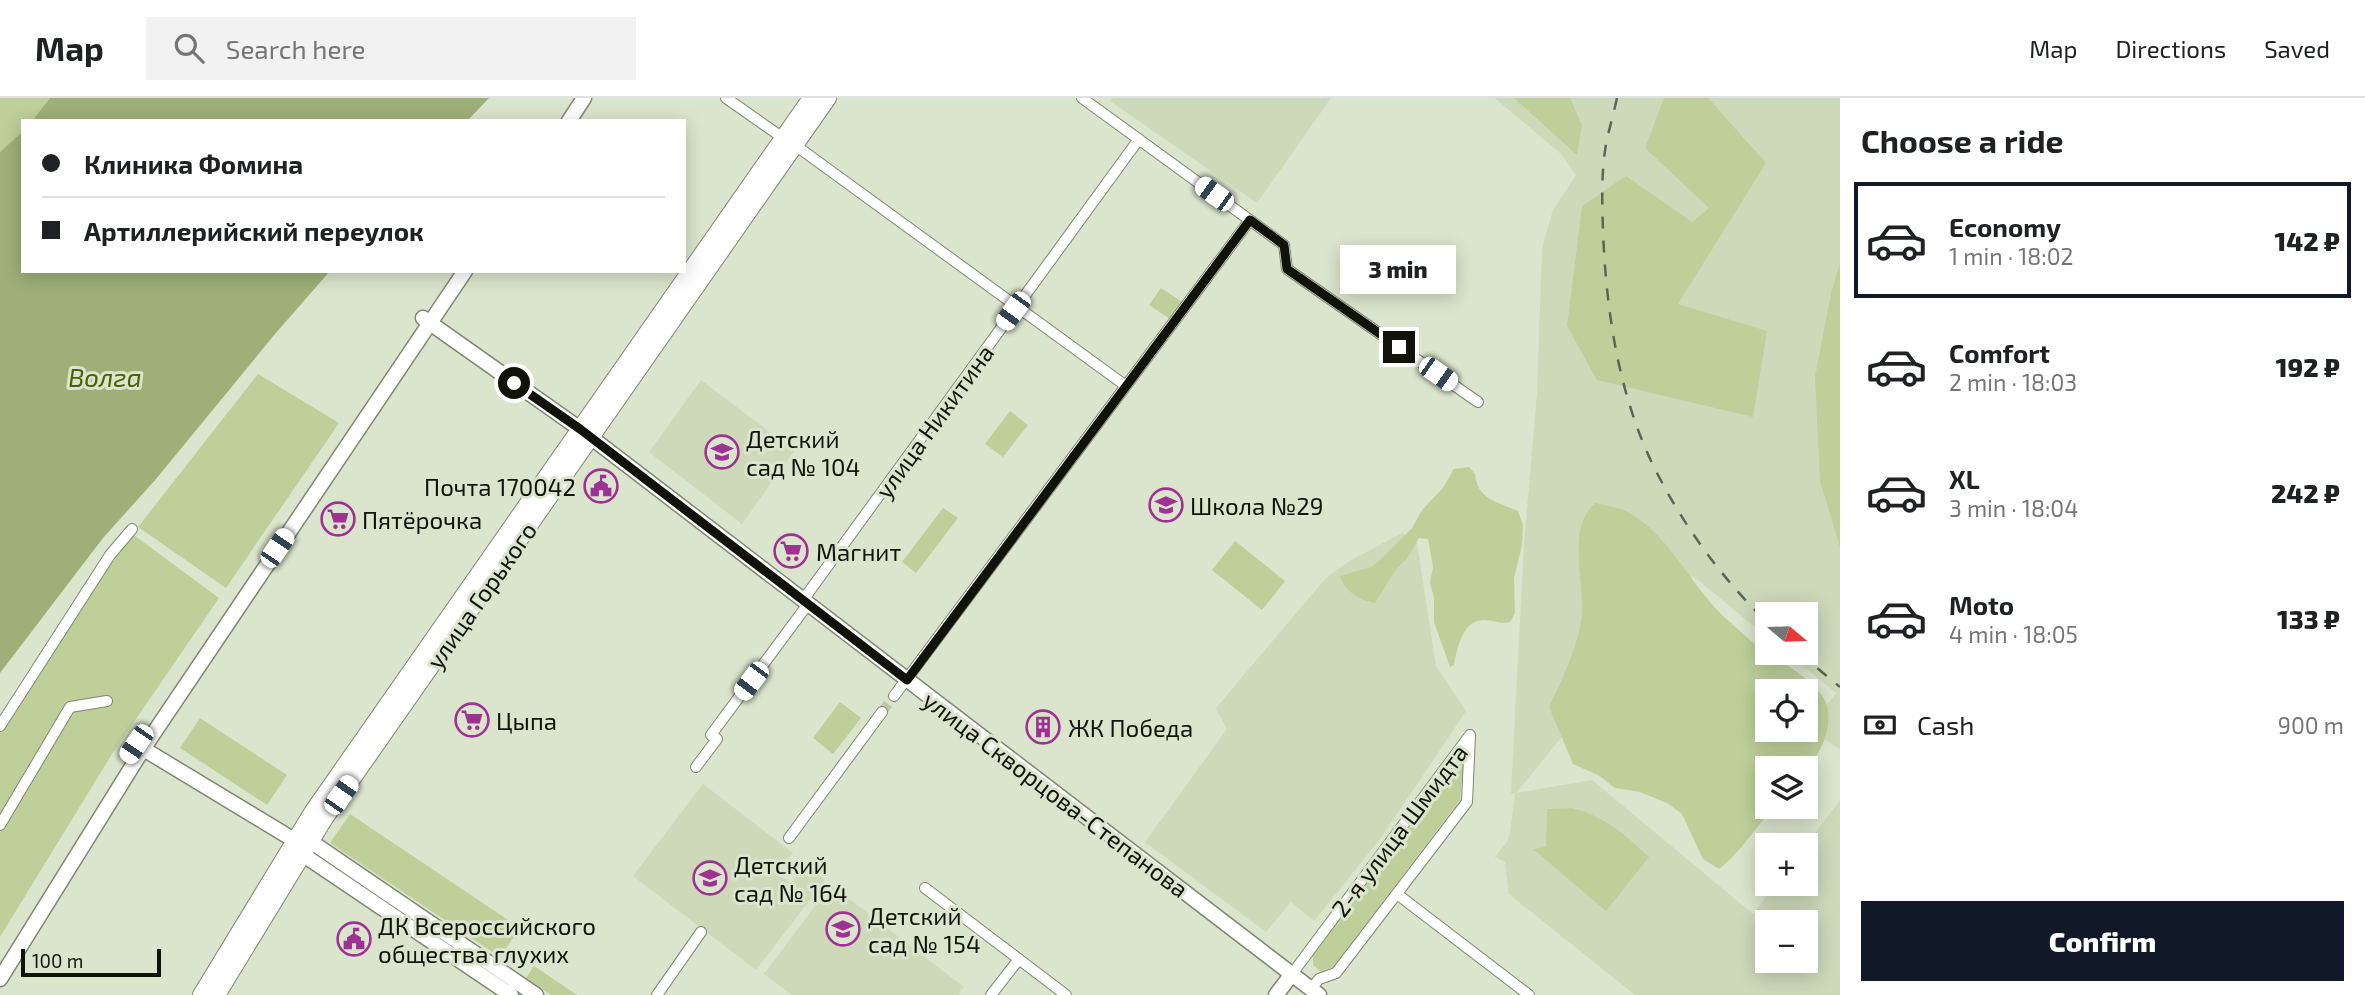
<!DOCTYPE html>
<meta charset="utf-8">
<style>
:root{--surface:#fff;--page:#f2f2f2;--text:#202124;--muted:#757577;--line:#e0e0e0;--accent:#111827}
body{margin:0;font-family:"Exo 2",sans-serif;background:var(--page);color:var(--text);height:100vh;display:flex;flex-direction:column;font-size:26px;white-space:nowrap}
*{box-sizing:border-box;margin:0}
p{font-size:23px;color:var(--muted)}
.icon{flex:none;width:38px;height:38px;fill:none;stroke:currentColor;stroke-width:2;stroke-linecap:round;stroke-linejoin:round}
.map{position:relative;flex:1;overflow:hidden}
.panel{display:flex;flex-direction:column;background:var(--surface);width:525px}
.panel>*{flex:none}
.hud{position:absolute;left:21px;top:21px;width:665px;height:154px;border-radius:0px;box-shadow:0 4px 18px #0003;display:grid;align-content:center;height:154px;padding:0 21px;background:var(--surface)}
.needle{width:46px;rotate:109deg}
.controls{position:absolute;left:1755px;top:504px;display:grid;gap:14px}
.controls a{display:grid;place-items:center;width:63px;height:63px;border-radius:0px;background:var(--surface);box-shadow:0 4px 18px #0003;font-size:35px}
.scale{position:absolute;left:21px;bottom:18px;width:140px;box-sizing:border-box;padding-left:7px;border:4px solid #11130b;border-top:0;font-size:19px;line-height:24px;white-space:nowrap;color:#11130b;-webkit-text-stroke:5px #dbe4cc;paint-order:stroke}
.end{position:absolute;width:32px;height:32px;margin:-16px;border:9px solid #11130b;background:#fff;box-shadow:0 0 0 4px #fff}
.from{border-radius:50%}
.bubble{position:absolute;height:49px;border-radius:0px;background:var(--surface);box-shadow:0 4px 18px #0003;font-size:23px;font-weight:800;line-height:49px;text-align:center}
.car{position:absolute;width:21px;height:42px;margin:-21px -10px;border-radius:9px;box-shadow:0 0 5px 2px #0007;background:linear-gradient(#fff 24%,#345 0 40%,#fff 0 76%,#345 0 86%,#fff 0)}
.hud b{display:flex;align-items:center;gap:24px;height:66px;font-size:26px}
.hud b+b{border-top:2px solid var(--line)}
.hud i{width:18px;height:18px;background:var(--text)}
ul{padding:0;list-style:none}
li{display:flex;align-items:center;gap:21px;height:116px;margin:0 14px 10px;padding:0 7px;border:4px solid transparent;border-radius:0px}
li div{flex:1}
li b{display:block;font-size:26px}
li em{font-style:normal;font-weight:800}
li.on{border-color:var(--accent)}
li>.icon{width:63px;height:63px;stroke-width:1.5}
h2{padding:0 21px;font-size:32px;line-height:84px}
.pay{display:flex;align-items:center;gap:18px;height:77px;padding:0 21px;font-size:26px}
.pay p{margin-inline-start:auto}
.cta{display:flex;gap:14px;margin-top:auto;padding:14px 21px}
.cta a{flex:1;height:80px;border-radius:0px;background:var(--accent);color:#fff;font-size:28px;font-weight:800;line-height:80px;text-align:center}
header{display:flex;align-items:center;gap:42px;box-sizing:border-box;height:98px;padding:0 35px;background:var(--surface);border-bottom:2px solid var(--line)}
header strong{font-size:33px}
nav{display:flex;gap:38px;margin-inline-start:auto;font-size:24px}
.search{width:490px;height:63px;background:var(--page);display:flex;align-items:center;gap:18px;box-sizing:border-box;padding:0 24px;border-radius:0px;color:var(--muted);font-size:26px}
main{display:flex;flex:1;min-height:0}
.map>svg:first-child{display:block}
.built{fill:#ced9ba;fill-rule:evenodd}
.green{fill:#becf9a;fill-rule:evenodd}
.water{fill:#9eb077}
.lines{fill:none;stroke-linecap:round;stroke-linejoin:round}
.street-tunnel{stroke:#bdc5af;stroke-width:10;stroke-dasharray:10 5;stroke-linecap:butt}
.street-casing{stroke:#808771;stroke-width:12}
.secondary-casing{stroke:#808771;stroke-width:17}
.primary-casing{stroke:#808771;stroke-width:18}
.street{stroke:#fff;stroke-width:10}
.secondary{stroke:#fff;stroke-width:14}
.primary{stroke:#fff;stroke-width:16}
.rail{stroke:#5f6456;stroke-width:2.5;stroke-dasharray:12 12;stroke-linecap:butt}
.route{stroke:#11130b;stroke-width:9}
.labels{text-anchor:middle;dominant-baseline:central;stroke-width:6;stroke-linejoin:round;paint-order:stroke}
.street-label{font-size:24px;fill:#11130b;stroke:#dbe4cc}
.poi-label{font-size:24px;fill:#11130b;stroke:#dbe4cc;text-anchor:start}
.water-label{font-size:26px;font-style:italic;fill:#4c6101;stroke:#dbe4cc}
</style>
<header>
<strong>Map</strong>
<div class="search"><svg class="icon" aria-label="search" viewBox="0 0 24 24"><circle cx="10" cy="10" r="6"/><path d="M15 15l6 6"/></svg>Search here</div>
<nav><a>Map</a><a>Directions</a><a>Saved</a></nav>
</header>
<main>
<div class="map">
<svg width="1840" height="897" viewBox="0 0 1840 897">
<rect width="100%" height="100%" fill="#dbe4cc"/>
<!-- built -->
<path class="built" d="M1112,0H1331L1257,105L1110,3Z
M1495,0H1840V652L1810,630L1836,595L1787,555H1806V516H1768L1767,539L1693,478L1516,695L1592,682L1753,816L1776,786H1806V747L1840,702V897H1635L1509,796L1505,764L1495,759L1507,744L1510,735L1515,696L1511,695L1524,446L1537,295L1542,150L1553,112L1576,77L1561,56ZM1768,824H1806V863H1768Z
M701,282L794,353L742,426L649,354Z
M1402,435L1417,445L1436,568L1466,613L1381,740L1314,823L1291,804L1266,834L1145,744L1227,631L1216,610L1325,481L1348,464Z
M703,686L793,755L777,775L791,785L805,767L825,782L756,872L633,778Z
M831,787L964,889L958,897H792L764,876Z"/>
<!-- green -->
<path class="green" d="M0,0H50L32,23H23V33L0,54Z
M1514,0H1570L1582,27L1577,57Z
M1664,0H1708L1766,65L1678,206L1767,233L1753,319L1597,282L1567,228L1582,108L1626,78L1692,124L1709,110L1645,50Z
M1840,165V449L1820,383L1815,279L1831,195Z
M1161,190L1182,204L1170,221L1149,207Z
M258,276L339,325L226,490L138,429Z
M1010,313L1028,327L1003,359L985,346Z
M1469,369L1475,376C1477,401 1497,404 1518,413L1523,427L1522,447L1514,480L1515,515L1511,523C1502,528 1493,521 1483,522C1462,523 1457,551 1454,567L1450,569L1434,524V500L1430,485L1433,469L1428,441L1419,440L1407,461L1396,471L1375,505C1361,503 1343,492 1340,478L1371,469L1379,463L1412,430L1422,412L1443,390L1454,371Z
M1595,405C1604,407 1617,409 1626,413C1673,438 1691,492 1731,525C1740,533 1749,542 1759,549C1779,563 1820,584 1827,608C1833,630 1820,656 1806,672L1768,670V709H1774C1755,730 1741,754 1719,771L1703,761L1682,716L1667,705L1640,694L1615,690L1598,677L1573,666L1549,609C1561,583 1574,557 1580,529C1589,491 1563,434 1595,405ZM1768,593H1806V632H1768Z
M943,410L958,420L916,475L902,464Z
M131,435L219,500L112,656L0,839V629Z
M1235,443L1285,483L1262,512L1212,472Z
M840,604L861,620L833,656L813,640Z
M200,620L287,677L267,707L180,650Z
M1464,659L1460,702L1333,869L1321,874L1313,867V856Z
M1572,710C1604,718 1626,737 1649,759L1606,813L1533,751L1546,749L1547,711Z
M350,716L520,830L500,859L330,745Z
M534,868L577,897H551L526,880Z"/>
<!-- water -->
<path class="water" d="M50,0H489L467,23H32Z
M23,33V173H330L275,236L156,381L103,440L0,575V54Z"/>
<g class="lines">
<!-- street-tunnel -->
<path class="street-tunnel" d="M882,614L894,598"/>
<defs>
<path id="street" d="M726,0L783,40
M1082,0L1284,147L1287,171L1478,304
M795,47L1126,288
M803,502L1139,41
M894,598L1250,122
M0,628L110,457L132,431
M696,669L717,641L711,637L808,506
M0,727L70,609L107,603
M789,740L882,614
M925,790L1066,897
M1397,796L1529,897
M1292,876L1470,637
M1311,891L1319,881L1336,875L1467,704L1470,637
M657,897L701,834
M991,897L1019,861"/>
<path id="secondary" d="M569,23L584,0
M423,220L580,331L1319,897
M137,647L294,742L310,743L536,897
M298,749L302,756L511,897
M0,881L143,651L465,173
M1276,897L1292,876"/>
<path id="primary" d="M201,897L313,713L811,0
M217,897L325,720L828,0"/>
</defs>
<!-- street casing -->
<use href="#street" class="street-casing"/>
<!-- secondary casing -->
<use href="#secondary" class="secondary-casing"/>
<!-- primary casing -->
<use href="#primary" class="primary-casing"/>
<!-- street -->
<use href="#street" class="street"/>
<!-- secondary -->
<use href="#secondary" class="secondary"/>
<!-- primary -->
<use href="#primary" class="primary"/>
<!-- rail -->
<path class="rail" d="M1617,0C1614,14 1610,28 1607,41C1601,71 1602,102 1603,132C1606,214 1619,301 1657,375C1685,430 1724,483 1768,525
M1799,555L1840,589"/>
</g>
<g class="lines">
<!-- route -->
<path class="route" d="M514,285L580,331L907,582L1250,122L1284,147L1287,171L1399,249"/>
</g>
<!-- icons -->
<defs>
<symbol id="school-ring" viewBox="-11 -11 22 22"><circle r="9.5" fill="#dbe4cc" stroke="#9e3292" stroke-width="1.5"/><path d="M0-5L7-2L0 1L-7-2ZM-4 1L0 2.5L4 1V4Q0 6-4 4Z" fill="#9e3292"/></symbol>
<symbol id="civic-ring" viewBox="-11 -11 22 22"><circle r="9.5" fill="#dbe4cc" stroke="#9e3292" stroke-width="1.5"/><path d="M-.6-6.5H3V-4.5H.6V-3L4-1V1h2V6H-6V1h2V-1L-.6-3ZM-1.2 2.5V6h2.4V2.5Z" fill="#9e3292"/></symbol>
<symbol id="supermarket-ring" viewBox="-11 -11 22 22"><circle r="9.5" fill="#dbe4cc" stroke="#9e3292" stroke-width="1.5"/><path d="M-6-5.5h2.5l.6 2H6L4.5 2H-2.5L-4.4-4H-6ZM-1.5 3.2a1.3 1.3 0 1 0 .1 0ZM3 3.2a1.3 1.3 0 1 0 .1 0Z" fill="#9e3292"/></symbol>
<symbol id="building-ring" viewBox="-11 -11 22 22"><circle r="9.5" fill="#dbe4cc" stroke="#9e3292" stroke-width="1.5"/><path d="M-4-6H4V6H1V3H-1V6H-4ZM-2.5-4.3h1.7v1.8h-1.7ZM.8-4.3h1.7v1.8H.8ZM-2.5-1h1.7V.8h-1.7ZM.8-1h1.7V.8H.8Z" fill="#9e3292"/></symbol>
</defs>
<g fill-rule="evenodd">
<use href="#school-ring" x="703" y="335" width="38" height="38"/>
<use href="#civic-ring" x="582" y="369" width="38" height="38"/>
<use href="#school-ring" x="1147" y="388" width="38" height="38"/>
<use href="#supermarket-ring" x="319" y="402" width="38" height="38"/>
<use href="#supermarket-ring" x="772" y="434" width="38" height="38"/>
<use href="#supermarket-ring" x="453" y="603" width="38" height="38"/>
<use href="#building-ring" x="1024" y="610" width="38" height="38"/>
<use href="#school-ring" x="691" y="761" width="38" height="38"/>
<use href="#school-ring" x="824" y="812" width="38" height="38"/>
<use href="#civic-ring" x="335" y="822" width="38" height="38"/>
</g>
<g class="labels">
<!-- street labels -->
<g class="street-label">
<text transform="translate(934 323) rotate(-54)">улица Никитина</text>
<text transform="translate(481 497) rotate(-55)">улица Горького</text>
<text transform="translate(1056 696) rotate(37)">улица Скворцова-Степанова</text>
<text transform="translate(1399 732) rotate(-53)">2-я улица Шмидта</text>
</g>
<!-- poi labels -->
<g class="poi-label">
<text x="746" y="340">Детский<tspan x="746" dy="28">сад № 104</tspan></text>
<text x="576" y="388" text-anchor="end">Почта 170042</text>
<text x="1190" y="407">Школа №29</text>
<text x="362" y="421">Пятёрочка</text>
<text x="816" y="453">Магнит</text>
<text x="496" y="622">Цыпа</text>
<text x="1068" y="629">ЖК Победа</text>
<text x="734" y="766">Детский<tspan x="734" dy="28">сад № 164</tspan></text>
<text x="868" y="817">Детский<tspan x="868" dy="28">сад № 154</tspan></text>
<text x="378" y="827">ДК Всероссийского<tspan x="378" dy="28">общества глухих</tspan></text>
</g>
<!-- water labels -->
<g class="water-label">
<text x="105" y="278">Волга</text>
</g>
</g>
</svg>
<div class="controls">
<a><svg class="needle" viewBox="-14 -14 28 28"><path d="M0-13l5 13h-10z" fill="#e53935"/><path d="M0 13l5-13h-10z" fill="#757577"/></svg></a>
<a><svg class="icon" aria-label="locate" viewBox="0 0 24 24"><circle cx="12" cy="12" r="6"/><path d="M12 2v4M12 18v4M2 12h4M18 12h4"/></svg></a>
<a><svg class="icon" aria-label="layers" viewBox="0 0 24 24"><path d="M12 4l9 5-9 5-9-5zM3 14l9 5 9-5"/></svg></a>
<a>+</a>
<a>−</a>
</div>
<div class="scale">100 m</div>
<i class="end from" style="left:514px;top:285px"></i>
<i class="end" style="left:1399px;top:249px"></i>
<div class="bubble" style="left:1340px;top:147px;width:116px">3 min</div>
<i class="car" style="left:1214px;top:96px;rotate:306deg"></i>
<i class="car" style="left:1013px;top:213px;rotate:216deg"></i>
<i class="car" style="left:1438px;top:276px;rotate:125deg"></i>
<i class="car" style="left:277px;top:450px;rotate:34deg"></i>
<i class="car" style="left:751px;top:583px;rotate:217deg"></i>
<i class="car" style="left:136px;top:646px;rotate:214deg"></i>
<i class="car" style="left:341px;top:697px;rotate:35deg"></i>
<div class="hud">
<b><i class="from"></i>Клиника Фомина</b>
<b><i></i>Артиллерийский переулок</b>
</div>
</div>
<section class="panel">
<h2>Choose a ride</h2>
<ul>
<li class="on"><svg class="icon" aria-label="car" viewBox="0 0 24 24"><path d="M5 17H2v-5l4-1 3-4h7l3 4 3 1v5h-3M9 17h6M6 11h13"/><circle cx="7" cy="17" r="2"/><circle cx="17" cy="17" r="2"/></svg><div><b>Economy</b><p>1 min · 18:02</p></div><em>142 ₽</em></li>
<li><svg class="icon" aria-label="car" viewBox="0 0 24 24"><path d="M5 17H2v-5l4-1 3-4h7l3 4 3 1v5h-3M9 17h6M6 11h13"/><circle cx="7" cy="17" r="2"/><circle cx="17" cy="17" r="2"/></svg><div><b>Comfort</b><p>2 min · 18:03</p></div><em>192 ₽</em></li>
<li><svg class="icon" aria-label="car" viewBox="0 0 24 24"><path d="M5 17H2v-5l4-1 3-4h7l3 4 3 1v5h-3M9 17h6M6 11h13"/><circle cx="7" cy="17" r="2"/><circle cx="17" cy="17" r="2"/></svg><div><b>XL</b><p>3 min · 18:04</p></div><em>242 ₽</em></li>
<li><svg class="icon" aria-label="car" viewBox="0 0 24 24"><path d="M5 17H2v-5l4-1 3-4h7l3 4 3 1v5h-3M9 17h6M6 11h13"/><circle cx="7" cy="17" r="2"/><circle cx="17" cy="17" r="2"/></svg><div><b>Moto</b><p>4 min · 18:05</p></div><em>133 ₽</em></li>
</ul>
<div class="pay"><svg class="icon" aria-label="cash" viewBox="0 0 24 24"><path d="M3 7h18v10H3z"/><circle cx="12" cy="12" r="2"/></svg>Cash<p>900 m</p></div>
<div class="cta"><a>Confirm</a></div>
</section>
</main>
